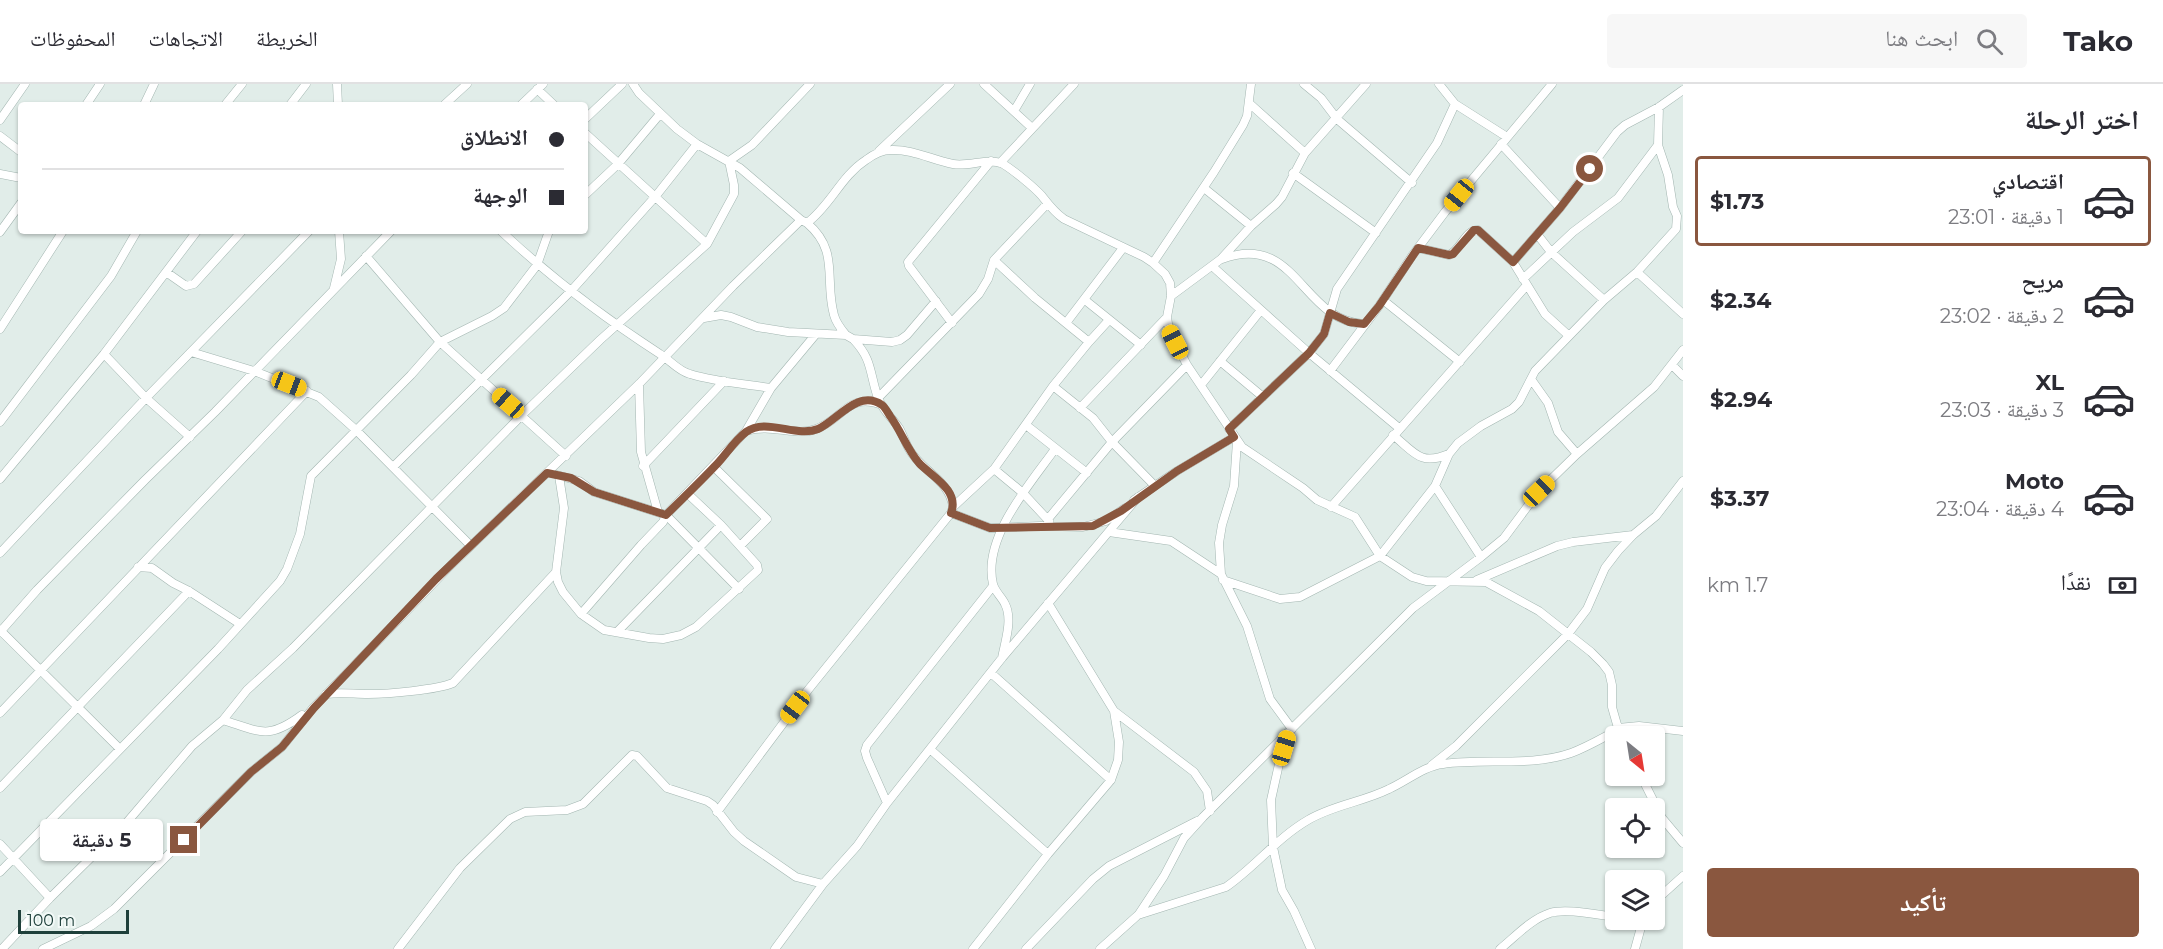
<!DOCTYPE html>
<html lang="ar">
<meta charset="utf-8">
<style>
:root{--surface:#fff;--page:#f7f7f7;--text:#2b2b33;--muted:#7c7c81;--line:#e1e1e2;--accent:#8a573f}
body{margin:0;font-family:Montserrat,"Noto Naskh Arabic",sans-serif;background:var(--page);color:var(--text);direction:rtl;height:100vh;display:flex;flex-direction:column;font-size:22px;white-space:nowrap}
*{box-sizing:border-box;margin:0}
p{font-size:20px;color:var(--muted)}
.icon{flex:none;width:33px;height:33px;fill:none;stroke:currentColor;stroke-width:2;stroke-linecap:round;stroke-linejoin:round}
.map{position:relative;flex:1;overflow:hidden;direction:ltr}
.drawer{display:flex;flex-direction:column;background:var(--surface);width:480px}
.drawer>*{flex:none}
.top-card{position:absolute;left:18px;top:18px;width:570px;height:132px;border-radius:6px;box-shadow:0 2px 4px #0004;direction:rtl;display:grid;align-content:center;height:132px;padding:0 24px;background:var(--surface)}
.needle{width:39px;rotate:150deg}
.buttons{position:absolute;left:1605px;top:642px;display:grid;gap:12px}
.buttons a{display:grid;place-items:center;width:60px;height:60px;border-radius:6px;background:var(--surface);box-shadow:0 2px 4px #0004;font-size:30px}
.scale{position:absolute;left:18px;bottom:15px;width:111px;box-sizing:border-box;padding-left:6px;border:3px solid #1f403b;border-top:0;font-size:16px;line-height:21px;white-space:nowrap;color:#1f403b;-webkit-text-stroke:4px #f2f9f7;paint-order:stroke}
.end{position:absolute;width:27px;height:27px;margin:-14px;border:8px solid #8a573f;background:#fff;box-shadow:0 0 0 3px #fff}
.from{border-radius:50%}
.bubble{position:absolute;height:42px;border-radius:6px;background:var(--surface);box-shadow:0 2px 4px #0004;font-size:20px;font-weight:700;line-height:42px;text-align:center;direction:rtl}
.car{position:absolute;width:18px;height:36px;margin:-18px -9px;border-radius:8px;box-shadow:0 0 4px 2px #0007;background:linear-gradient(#f5c518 24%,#345 0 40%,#f5c518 0 76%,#345 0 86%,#f5c518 0)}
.top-card b{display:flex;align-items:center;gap:21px;height:57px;font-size:22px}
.top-card b+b{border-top:2px solid var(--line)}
.top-card i{width:15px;height:15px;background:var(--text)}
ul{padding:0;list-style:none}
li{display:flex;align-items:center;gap:18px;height:90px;margin:0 12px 9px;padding:0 12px;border:3px solid transparent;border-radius:6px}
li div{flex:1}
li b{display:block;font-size:22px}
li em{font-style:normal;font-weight:700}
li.on{border-color:var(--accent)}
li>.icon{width:54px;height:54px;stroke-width:1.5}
h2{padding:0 24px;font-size:27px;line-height:72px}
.pay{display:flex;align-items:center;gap:15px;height:66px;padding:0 24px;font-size:22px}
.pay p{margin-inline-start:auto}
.primary-button{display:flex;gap:12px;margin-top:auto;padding:12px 24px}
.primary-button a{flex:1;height:69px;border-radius:6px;background:var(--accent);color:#fff;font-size:24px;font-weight:700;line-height:69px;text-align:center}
header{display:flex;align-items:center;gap:36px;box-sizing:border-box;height:84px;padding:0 30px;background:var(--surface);border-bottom:2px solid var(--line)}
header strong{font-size:28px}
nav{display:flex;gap:33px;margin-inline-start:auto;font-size:21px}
.search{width:420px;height:54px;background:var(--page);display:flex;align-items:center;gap:15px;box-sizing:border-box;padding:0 21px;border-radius:6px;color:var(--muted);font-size:22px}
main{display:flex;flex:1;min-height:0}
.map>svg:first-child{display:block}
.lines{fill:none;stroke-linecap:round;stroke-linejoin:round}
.minor-casing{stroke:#a3b6b1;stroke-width:9}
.minor{stroke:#fff;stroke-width:8}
.route{stroke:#8a573f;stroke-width:8}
</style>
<header>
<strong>Tako</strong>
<div class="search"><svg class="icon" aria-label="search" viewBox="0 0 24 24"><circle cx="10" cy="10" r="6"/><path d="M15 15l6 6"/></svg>ابحث هنا</div>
<nav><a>الخريطة</a><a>الاتجاهات</a><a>المحفوظات</a></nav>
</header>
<main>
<section class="drawer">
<h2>اختر الرحلة</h2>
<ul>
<li class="on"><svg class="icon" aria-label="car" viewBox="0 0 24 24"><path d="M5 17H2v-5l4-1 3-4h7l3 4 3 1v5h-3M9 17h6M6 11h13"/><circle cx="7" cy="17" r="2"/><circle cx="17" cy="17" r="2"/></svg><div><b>اقتصادي</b><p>1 دقيقة · 23:01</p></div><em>$1.73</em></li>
<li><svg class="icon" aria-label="car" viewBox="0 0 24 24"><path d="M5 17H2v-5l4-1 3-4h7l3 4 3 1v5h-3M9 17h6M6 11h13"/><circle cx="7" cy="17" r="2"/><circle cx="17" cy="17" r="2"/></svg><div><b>مريح</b><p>2 دقيقة · 23:02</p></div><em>$2.34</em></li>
<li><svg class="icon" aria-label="car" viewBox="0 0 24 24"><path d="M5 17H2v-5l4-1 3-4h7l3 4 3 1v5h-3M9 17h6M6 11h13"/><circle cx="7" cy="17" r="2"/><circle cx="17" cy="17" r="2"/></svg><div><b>XL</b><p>3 دقيقة · 23:03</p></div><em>$2.94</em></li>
<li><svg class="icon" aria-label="car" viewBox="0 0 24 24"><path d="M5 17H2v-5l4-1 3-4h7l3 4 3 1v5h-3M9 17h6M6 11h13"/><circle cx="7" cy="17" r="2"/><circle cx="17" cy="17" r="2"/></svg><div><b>Moto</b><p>4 دقيقة · 23:04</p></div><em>$3.37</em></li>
</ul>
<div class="pay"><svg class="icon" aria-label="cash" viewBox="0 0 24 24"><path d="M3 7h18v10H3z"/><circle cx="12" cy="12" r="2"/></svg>نقدًا<p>1.7 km</p></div>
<div class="primary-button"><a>تأكيد</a></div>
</section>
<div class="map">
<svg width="1683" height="865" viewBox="0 0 1683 865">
<rect width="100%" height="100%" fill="#e1ede9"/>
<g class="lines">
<defs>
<path id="minor" d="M337,0L338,21
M633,0L639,9L677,45L697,60L740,84L801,136L807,139C831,121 841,92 866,76C874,70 881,66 891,66C913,65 932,76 953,80C970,83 988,73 1003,80C1013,86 1034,103 1042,112C1049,121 1054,128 1064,135L1144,173L1153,179L1165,190L1170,199L1171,212L1167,233L1169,246L1187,281L1242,363L1303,404L1317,416L1355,433L1380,472L1412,493L1426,497L1486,498L1539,527L1591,568L1603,580L1609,588L1612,601V623L1618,644L1612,649C1599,656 1585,664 1571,669C1531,683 1484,674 1443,680C1424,682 1407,697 1389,705C1363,718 1333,721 1308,736C1277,754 1255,783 1226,803L1138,831L1100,865
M984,0L1032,44
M1304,0L1321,14L1337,35L1412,99
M1439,0L1455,20L1507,53
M537,5L554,21
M1249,19L1305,69
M86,21L100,0
M144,21L154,0
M225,21L242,0
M290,21L306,0
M444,21L467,0
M521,21L543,0
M1014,27L1030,0
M585,35L622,0
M0,36L25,0
M585,49L707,160
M0,52L21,68
M1501,60L1560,124
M879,67L950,0
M1000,79L1074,0
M1293,89L1376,149
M0,90L21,94
M1204,104L1251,142
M585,111L618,80L660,30
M807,139C840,167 824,195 834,231C836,239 841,245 846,251
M501,147C550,193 603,233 660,270C670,276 678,287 690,290C716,298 745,300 771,304
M0,148L21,119
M1537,150L1551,168L1604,216
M1418,164L1449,171C1461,166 1465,146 1478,146L1513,178L1545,230L1568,251
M366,172L440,258L566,372
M1222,175C1297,147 1301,237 1364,240
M994,176L1035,214L1089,258
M1513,178L1560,124L1617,48L1625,41L1659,23L1683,6
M1153,179L1214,88L1243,41L1247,32L1251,0
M1212,182L1309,269L1399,344
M166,188L186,202L194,200L242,147
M1637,188L1683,230
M1523,195L1573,148L1618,114L1658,61
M334,204L341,175L339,147
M1171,212L1221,175L1251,142L1276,120L1282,113L1305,69L1366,0
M1085,216L1141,261
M1383,216L1460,278
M704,234L721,231L731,233L757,243L788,248L846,251L853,255L892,258L900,256L907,251L936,217
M952,239L909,182L908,178L991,77
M1066,239L1123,164
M0,245L63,147
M853,255C873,276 869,288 878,314C882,325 892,334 899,344C903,351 905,358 909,365C921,387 950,396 953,423
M191,268L254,287L319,313L356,346L470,461
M104,270L146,314L190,353
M1220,277L1263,313
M1672,281L1683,292
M1330,287L1379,222L1412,172L1445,128L1552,0
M1531,295L1548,319L1558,348L1577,370
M639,300L641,368L658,428
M1201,301L1261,226
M1053,302L1093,334L1112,358L1155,402
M878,314L979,210L988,195L994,176L1047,120
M1080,324L1167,233
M0,338L111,192L137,147
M1026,341L1087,389
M1229,345L1309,269L1324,250L1337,205L1437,59L1455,20
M746,347C772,339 796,353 816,345C844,335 847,308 882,321
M1393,351C1415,369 1420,382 1449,370
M1237,357L1234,402L1222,441L1219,459L1221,490L1247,542L1270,615L1292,645
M643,382L724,297
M393,383L571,207L655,113L697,60
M714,383L767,435L740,462
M994,385L1023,409L1049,437
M557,391L579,397L594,408L666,431L739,505
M559,392L564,424L556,488L558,498L563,508L581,530L604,546L649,554L663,555L681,551L696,543L758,486L757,481L721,441L688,410
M0,395L104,270L197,147
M1435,402L1449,370L1458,359L1481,342L1512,325L1519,318L1535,287L1604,216L1637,188L1676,145L1677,132L1673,123L1668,91L1658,61L1659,23
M1134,416L1177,387L1234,353
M1331,423L1527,201
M951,429L990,444L1041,442L1083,443L1106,437L1125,424
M1048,435L1112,358L1187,281
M1109,448L1171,457L1221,490
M0,469L146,314L309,147
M138,483L152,484L173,499L189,507L240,540
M1223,496L1280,515L1300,513L1380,472L1435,402L1481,473
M1477,496L1557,462L1573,458L1633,451
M581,530L641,461L663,438L666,431L746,347L771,304L816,250
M0,546L120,665
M0,548L37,506L145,396L215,328L391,147
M617,548L721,441
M1002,574C1005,558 1013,535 1005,520C1002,513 995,508 993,500C982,454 1030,400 1055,365
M991,589L1111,696
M326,610C342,608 353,610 368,610C388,610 436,606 453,599L556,488
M1114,627L1194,688L1207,707L1210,727
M0,629L307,307
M223,636C261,648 268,656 302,631
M1289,649L1279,680L1271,716L1273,763L1282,806L1294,827L1311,865
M1622,652L1618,644L1639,642L1683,647
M931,666L1048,770
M1432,681L1456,662L1568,550L1587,525L1605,484L1618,467L1633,451L1656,432L1683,397
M1641,692L1662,734L1683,759
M0,704L189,507
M887,719L867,674L865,667L867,661L993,502
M717,728L808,606L951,429L953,423L994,385L1053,302L1089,258L1109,236
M0,760L50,814
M0,788L218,565L280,497L287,485L300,450L311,392L411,291L440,258L492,232L504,224L537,181L549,147
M1654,818L1683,792
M1139,830L1164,792L1184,754L1203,733L1413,524L1481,473L1504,454L1539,407L1577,370L1654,303L1683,266
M2,865L50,814L128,737L192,662L223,636L247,606L293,564L522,331L600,256L707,160L734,110V101L729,77L752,61L810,0
M43,865L91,842L114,825L251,688L282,663L313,624L451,481L639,300L733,202L801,136
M398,865L460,784L510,735L525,728L567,726L583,720L632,671L637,672L667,704L707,717L713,721L734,748L744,757L796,793L823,800
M775,865L823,800L857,762L887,719L1002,574L1138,413
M973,865L1048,770L1111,696L1118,676L1119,658L1114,627L1048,519
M1026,865L1093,795L1109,782L1197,737
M1500,865C1515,853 1531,835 1550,829C1566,824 1598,831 1616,833
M1635,865L1643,836"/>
</defs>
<!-- minor casing -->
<use href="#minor" class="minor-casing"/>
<!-- minor -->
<use href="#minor" class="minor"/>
</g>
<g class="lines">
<!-- route -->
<path class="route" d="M184,756L251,688L282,663L314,624L436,495L547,389L571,394L594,408L666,431C682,415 699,399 715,382C725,372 734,357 746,348C766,333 796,354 818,345C837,337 858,304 882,321C885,323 888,329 890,332C901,347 907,365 919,379C931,392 960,406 951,429L990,444L1093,442L1121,427L1177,387L1234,353L1229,345L1309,269L1324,250L1330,229L1349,238L1364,240L1379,222L1418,164L1449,171L1453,170L1474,146H1478L1513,178L1560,124L1590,85"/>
</g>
</svg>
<div class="buttons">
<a><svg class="needle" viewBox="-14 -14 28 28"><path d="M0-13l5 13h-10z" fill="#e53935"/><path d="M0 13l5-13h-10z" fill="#7c7c81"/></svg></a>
<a><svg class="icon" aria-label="locate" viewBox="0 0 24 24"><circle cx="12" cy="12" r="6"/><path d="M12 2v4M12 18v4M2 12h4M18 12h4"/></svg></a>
<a><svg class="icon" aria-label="layers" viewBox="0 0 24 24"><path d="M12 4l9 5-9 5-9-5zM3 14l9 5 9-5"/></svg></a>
</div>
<div class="scale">100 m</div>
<i class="end from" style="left:1590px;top:85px"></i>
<i class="end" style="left:184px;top:756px"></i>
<div class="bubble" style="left:40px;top:735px;width:123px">5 دقيقة</div>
<i class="car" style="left:1459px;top:111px;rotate:219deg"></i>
<i class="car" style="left:1175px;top:258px;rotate:333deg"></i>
<i class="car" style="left:289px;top:300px;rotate:111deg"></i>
<i class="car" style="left:508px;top:319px;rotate:311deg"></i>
<i class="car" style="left:1539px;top:407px;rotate:46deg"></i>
<i class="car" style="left:795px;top:623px;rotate:217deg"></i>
<i class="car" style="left:1284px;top:664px;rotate:17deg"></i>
<div class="top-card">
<b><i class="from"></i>الانطلاق</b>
<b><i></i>الوجهة</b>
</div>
</div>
</main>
